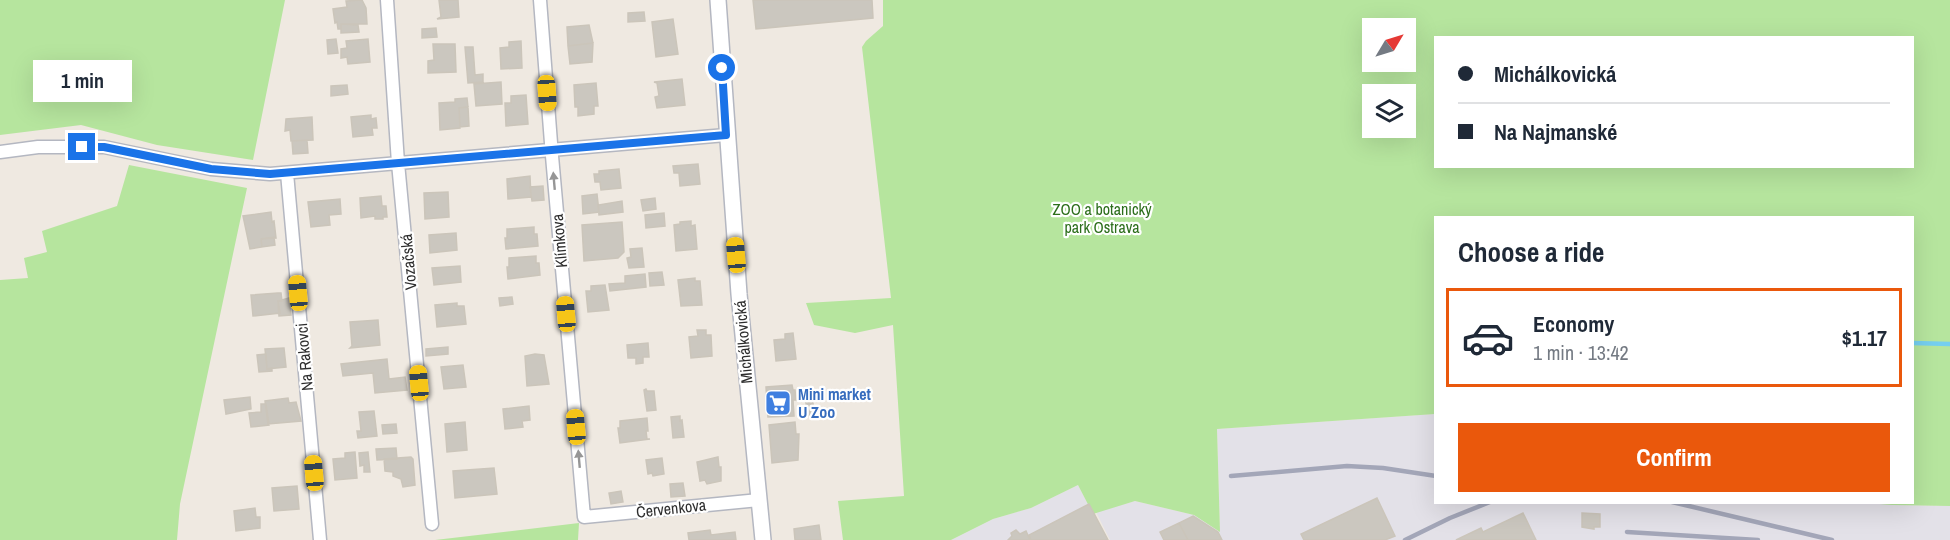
<!DOCTYPE html>
<meta charset="utf-8">
<style>
:root{--surface:#fff;--page:#f6f6f7;--text:#1f2937;--muted:#747a83;--line:#e0e1e3;--accent:#ea580c}
body{margin:0;font-family:"Archivo Narrow",sans-serif;background:var(--page);color:var(--text);height:100vh;display:flex;flex-direction:column;font-size:22px;white-space:nowrap}
*{box-sizing:border-box;margin:0}
p{font-size:20px;color:var(--muted)}
.icon{flex:none;width:33px;height:33px;fill:none;stroke:currentColor;stroke-width:2;stroke-linecap:round;stroke-linejoin:round}
.map{position:relative;flex:1;overflow:hidden}
.details{position:absolute;left:1434px;top:216px;width:480px;height:288px;display:flex;flex-direction:column;background:var(--surface);border-radius:0px;box-shadow:0 6px 24px #0002}
.details>*{flex:none}
.top-card{position:absolute;left:1434px;top:36px;width:480px;height:132px;border-radius:0px;box-shadow:0 6px 24px #0002;display:grid;align-content:center;height:132px;padding:0 24px;background:var(--surface)}
.needle{width:39px;rotate:52deg}
.controls{position:absolute;left:1362px;top:18px;display:grid;gap:12px}
.controls a{display:grid;place-items:center;width:54px;height:54px;border-radius:0px;background:var(--surface);box-shadow:0 6px 24px #0002;font-size:30px}
.end{position:absolute;width:27px;height:27px;margin:-14px;border:8px solid #1a73e8;background:#fff;box-shadow:0 0 0 3px #fff}
.from{border-radius:50%}
.bubble{position:absolute;height:42px;border-radius:0px;background:var(--surface);box-shadow:0 6px 24px #0002;font-size:20px;font-weight:800;line-height:42px;text-align:center}
.car{position:absolute;width:18px;height:36px;margin:-18px -9px;border-radius:8px;box-shadow:0 0 4px 2px #0007;background:linear-gradient(#f5c518 24%,#345 0 40%,#f5c518 0 76%,#345 0 86%,#f5c518 0)}
.top-card b{display:flex;align-items:center;gap:21px;height:57px;font-size:22px}
.top-card b+b{border-top:2px solid var(--line)}
.top-card i{width:15px;height:15px;background:var(--text)}
ul{padding:0;list-style:none}
li{display:flex;align-items:center;gap:18px;height:99px;margin:0 12px 9px;padding:0 12px;border:3px solid transparent;border-radius:0px}
li div{flex:1}
li b{display:block;font-size:22px}
li em{font-style:normal;font-weight:800}
li.current{border-color:var(--accent)}
li>.icon{width:54px;height:54px;stroke-width:1.5}
h2{padding:0 24px;font-size:27px;line-height:72px}
.primary-button{display:flex;gap:12px;margin-top:auto;padding:12px 24px}
.primary-button a{flex:1;height:69px;border-radius:0px;background:var(--accent);color:#fff;font-size:24px;font-weight:800;line-height:69px;text-align:center}
.map>svg:first-child{display:block}
.industrial{fill:#e3e1e8}
.green{fill:#b6e59e;fill-rule:evenodd}
.lines{fill:none;stroke-linecap:round;stroke-linejoin:round}
.stream{stroke:#75cff0;stroke-width:4.5}
.building{fill:#cbc7bf;stroke:#cbc5ba;stroke-width:1.5}
.minor-casing{stroke:#b4b7c1;stroke-width:15}
.tertiary-casing{stroke:#b4b7c1;stroke-width:18}
.minor{stroke:#fff;stroke-width:12}
.tertiary{stroke:#fff;stroke-width:15}
.rail{stroke:#a3a6b8;stroke-width:4.5}
.oneway{fill:#969696}
.route{stroke:#1a73e8;stroke-width:8}
.labels{text-anchor:middle;dominant-baseline:central;stroke-width:4.5;stroke-linejoin:round;paint-order:stroke}
.park-label{font-size:16px;fill:#2c6e1b;stroke:#fff}
.street-label{font-size:16px;fill:#2e2e2e;stroke:#fff}
.shop-label{font-size:16px;font-weight:bold;fill:#366cbe;stroke:#fff;text-anchor:start}
</style>
<div class="map">
<svg width="1950" height="540" viewBox="0 0 1950 540">
<rect width="100%" height="100%" fill="#efe9e1"/>
<!-- industrial -->
<path class="industrial" d="M1435,414L1436,502H1867L1892,505L1950,506V540H1110L1096,512L1135,501L1194,515L1220,532L1217,429Z
M1078,485L1107,540H951L993,519L1031,508Z"/>
<!-- green -->
<path class="green" d="M0,0H285L253,160L157,145L81,125L0,135Z
M883,0H1950V506L1892,505L1867,503L1912,502V218H1436L1435,414L1217,429L1220,532L1194,515L1135,501L1093,514L1078,485L1031,508L993,519L951,540H843L838,501L904,496L893,325L855,333L814,325L806,303L891,298L862,47L866,41L883,26ZM1372,28H1406V62H1372ZM1436,38H1912V166H1436ZM1372,94H1406V128H1372Z
M129,165L247,188L180,504L177,540H0V280L28,278L24,258L47,252L42,231L117,206Z
M579,523L578,540H435Z"/>
<g class="lines">
<!-- stream -->
<path class="stream" d="M1912,343L1950,344"/>
</g>
<!-- building -->
<path class="building" d="M362,0L366,8L367,24H341V29H338L337,22L335,23L333,9L347,7L346,1Z
M439,0H458L459,17L437,19L441,17Z
M753,0H872L873,18L756,29Z
M644,12L645,21L628,22V13Z
M673,19L678,54L656,57L652,22Z
M341,24L358,25L359,32L341,33Z
M589,25L593,43L568,46L567,27Z
M436,28L437,37L422,38V29Z
M336,39L338,53L328,54L327,40Z
M368,39L370,62L348,64L347,57L341,58V49L347,48L346,41Z
M521,41L522,68L501,69L500,48L509,47V42Z
M593,43L592,62L570,64L568,46Z
M433,44H455L456,72L428,73V61L434,60Z
M465,47H473L475,75L483,74V82L468,83Z
M682,79L685,105L657,108L655,97L659,96L657,83L654,82Z
M501,82L502,104L476,106L474,84Z
M596,83L598,106H594V114L578,116V107H575L574,85Z
M347,85L348,94L331,96V86Z
M526,95L528,124L506,126L505,103H511V96Z
M467,98L468,107L459,108L460,128L440,130L439,103L455,102V99Z
M468,107L469,126L460,127L459,108Z
M371,115V119L376,118L377,128H372L373,135L353,137L351,117Z
M312,117L313,140L291,141L290,130L285,131L286,119Z
M307,140L308,153L293,154L292,141Z
M698,164L700,184L680,186L679,173H674L673,166Z
M619,169L621,188L601,190L600,182H595L594,174H599V171Z
M530,176L531,197L508,199L507,179Z
M543,186L544,200L532,201L530,187Z
M448,192L449,217L425,219L424,193Z
M597,194L599,212L583,214L582,196Z
M381,196L382,206H386L387,217H383V219H375V216L361,218L360,198Z
M655,198L656,209L643,211L641,200Z
M340,199L341,214L329,215L330,225L311,227L308,202Z
M622,201L623,212L599,215L598,205Z
M271,212L272,222L274,221L276,238L261,239L262,247L250,249L243,216Z
M664,213L665,226L646,228L645,215Z
M691,221V226L695,225L697,249L676,251L674,225L680,224V222Z
M622,222L624,252L618,258L584,261L582,225Z
M534,227V234H537L538,246L506,249L505,238H507V229Z
M456,233L457,250L430,253L429,235Z
M274,237L275,245L262,247L261,239Z
M642,248L644,267L629,268L627,258L631,257L630,249Z
M536,256V263H539L540,275L508,279L507,267H509V258Z
M460,266L461,282L434,285L432,268Z
M662,272L664,285L650,286L649,273Z
M645,274L646,287L610,291L609,284L625,283V276Z
M695,278V281H700L702,305L681,306L678,280Z
M605,285L609,310L588,312L586,291H591V286Z
M278,293H281L282,301H278L280,313L253,316L251,295Z
M512,297L513,304L500,306L499,298Z
M289,298L291,315L279,316L278,301Z
M457,303V306H464L466,324L437,327L435,305Z
M378,320L380,345L350,348L352,346L350,322Z
M697,330H706V335H711L712,356L691,358L689,337L698,336Z
M793,333L796,359L776,361L774,340L785,339V334Z
M648,343L649,357H643V363L636,364V358H628L627,345Z
M448,347V354L426,356V349Z
M284,348L286,367L267,369L265,349Z
M266,354L267,369L272,368V371L259,372L257,355Z
M535,354L544,355L549,384L527,386L525,356Z
M387,359L389,379L405,377L407,390L375,393L373,373L343,376L341,364Z
M463,365L466,387L444,389L441,367Z
M792,385L793,390H795L796,400H793L794,416L768,417L766,387Z
M646,389L647,391H654L656,410L647,411L644,390Z
M250,397L251,409L226,414L224,400Z
M288,398L289,403L296,402L301,421L268,424L265,401Z
M806,403H813L814,415L807,416Z
M261,404H266L269,425L251,427L249,413L261,412Z
M529,406L530,420L522,421L523,427L505,429L503,409Z
M374,411L377,436L358,438L357,431H361L359,412Z
M680,416V421L682,420L684,437L673,438L671,417Z
M647,418L648,431H646L647,439H650L620,443L618,428H620V421Z
M465,422L467,450L447,452L445,424Z
M795,422L796,434H799L798,460L772,463L769,425Z
M396,424L397,433L383,434L382,425Z
M396,448L397,459L377,460L376,449Z
M355,452L357,478L335,480L333,459L345,458V453Z
M368,452L370,472H364V465L360,466L359,453Z
M411,457L413,459L415,485L403,487L401,479L393,476V472L385,471L384,459Z
M718,457L719,467H721V481L707,484L705,480L700,481L697,462Z
M662,458L664,474L653,476L652,473L648,474L646,460Z
M494,468L497,494L455,498L453,471Z
M683,483L685,496L671,497L670,484Z
M297,486L299,509L274,511L272,488Z
M621,491L623,502L611,504L609,493Z
M1377,498L1395,536L1385,540H1304L1301,534Z
M1089,504L1108,540H1031L1029,535Z
M255,508L256,517H260V528L236,531L234,511Z
M1523,513L1536,540H1456L1481,528L1483,532Z
M1582,513L1600,514V527H1594V529L1582,527Z
M1193,516L1218,532L1222,540H1188L1179,523Z
M1179,523L1188,540H1164L1160,532Z
M819,525L821,540H795L794,529Z
M710,530L711,535L735,532L736,540H689L688,533Z
M1016,530L1020,534L1026,531L1030,540H1008L1012,536L1011,533Z"/>
<g class="lines">
<defs>
<path id="minor" d="M387,0L398,163L432,524
M540,0L552,156L584,517L759,500
M0,152L38,147H104L211,169L270,174L726,135
M287,173L320,540"/>
<path id="tertiary" d="M718,0L739,294L763,540"/>
</defs>
<!-- minor casing -->
<use href="#minor" class="minor-casing"/>
<!-- tertiary casing -->
<use href="#tertiary" class="tertiary-casing"/>
<!-- minor -->
<use href="#minor" class="minor"/>
<!-- tertiary -->
<use href="#tertiary" class="tertiary"/>
<!-- rail -->
<path class="rail" d="M1231,476L1347,466L1383,468L1436,476
M1672,502L1832,540
M1627,532L1758,540
M1405,540L1450,518L1490,502"/>
</g>
<!-- one-way arrows -->
<defs><path id="oneway-solid" d="M-6-.8H1V-3.2L6.5 0L1 3.2V.8H-6Z" transform="scale(1.5)"/></defs>
<g class="oneway">
<use href="#oneway-solid" transform="translate(554 181) rotate(-95)"/>
<use href="#oneway-solid" transform="translate(579 459) rotate(-95)"/>
</g>
<g class="lines">
<!-- route -->
<path class="route" d="M82,147H104L211,169L270,174L726,135L722,68"/>
</g>
<!-- icons -->
<defs>
<symbol id="supermarket-square" viewBox="-11 -11 22 22"><rect x="-9" y="-9" width="18" height="18" rx="4" fill="#3f7fe0" stroke="#fff"/><path d="M-6-5.5h2.5l.6 2H6L4.5 2H-2.5L-4.4-4H-6ZM-1.5 3.2a1.3 1.3 0 1 0 .1 0ZM3 3.2a1.3 1.3 0 1 0 .1 0Z" fill="#fff"/></symbol>
</defs>
<g fill-rule="evenodd">
<use href="#supermarket-square" x="763" y="388" width="30" height="30"/>
</g>
<g class="labels">
<!-- park labels -->
<g class="park-label">
<text x="1102" y="209">ZOO a botanický<tspan x="1102" dy="18">park Ostrava</tspan></text>
</g>
<!-- street labels -->
<g class="street-label">
<text transform="translate(559 241) rotate(-95)">Klímkova</text>
<text transform="translate(408 262) rotate(-95)">Vozačská</text>
<text transform="translate(743 342) rotate(-95)">Michálkovická</text>
<text transform="translate(304 357) rotate(-95)">Na Rakovci</text>
<text transform="translate(671 508) rotate(-6)">Červenkova</text>
</g>
<!-- shop labels -->
<g class="shop-label">
<text x="798" y="394">Mini market<tspan x="798" dy="18">U Zoo</tspan></text>
</g>
</g>
</svg>
<div class="controls">
<a><svg class="needle" viewBox="-14 -14 28 28"><path d="M0-13l5 13h-10z" fill="#e53935"/><path d="M0 13l5-13h-10z" fill="#747a83"/></svg></a>
<a><svg class="icon" aria-label="layers" viewBox="0 0 24 24"><path d="M12 4l9 5-9 5-9-5zM3 14l9 5 9-5"/></svg></a>
</div>
<i class="end from" style="left:722px;top:68px"></i>
<i class="end" style="left:82px;top:147px"></i>
<div class="bubble" style="left:33px;top:60px;width:99px">1 min</div>
<i class="car" style="left:547px;top:93px;rotate:176deg"></i>
<i class="car" style="left:736px;top:255px;rotate:355deg"></i>
<i class="car" style="left:298px;top:293px;rotate:355deg"></i>
<i class="car" style="left:566px;top:314px;rotate:355deg"></i>
<i class="car" style="left:419px;top:383px;rotate:355deg"></i>
<i class="car" style="left:576px;top:427px;rotate:355deg"></i>
<i class="car" style="left:314px;top:473px;rotate:355deg"></i>
<div class="top-card">
<b><i class="from"></i>Michálkovická</b>
<b><i></i>Na Najmanské</b>
</div>
<section class="details">
<h2>Choose a ride</h2>
<ul>
<li class="current"><svg class="icon" aria-label="car" viewBox="0 0 24 24"><path d="M5 17H2v-5l4-1 3-4h7l3 4 3 1v5h-3M9 17h6M6 11h13"/><circle cx="7" cy="17" r="2"/><circle cx="17" cy="17" r="2"/></svg><div><b>Economy</b><p>1 min · 13:42</p></div><em>$1.17</em></li>
</ul>
<div class="primary-button"><a>Confirm</a></div>
</section>
</div>
